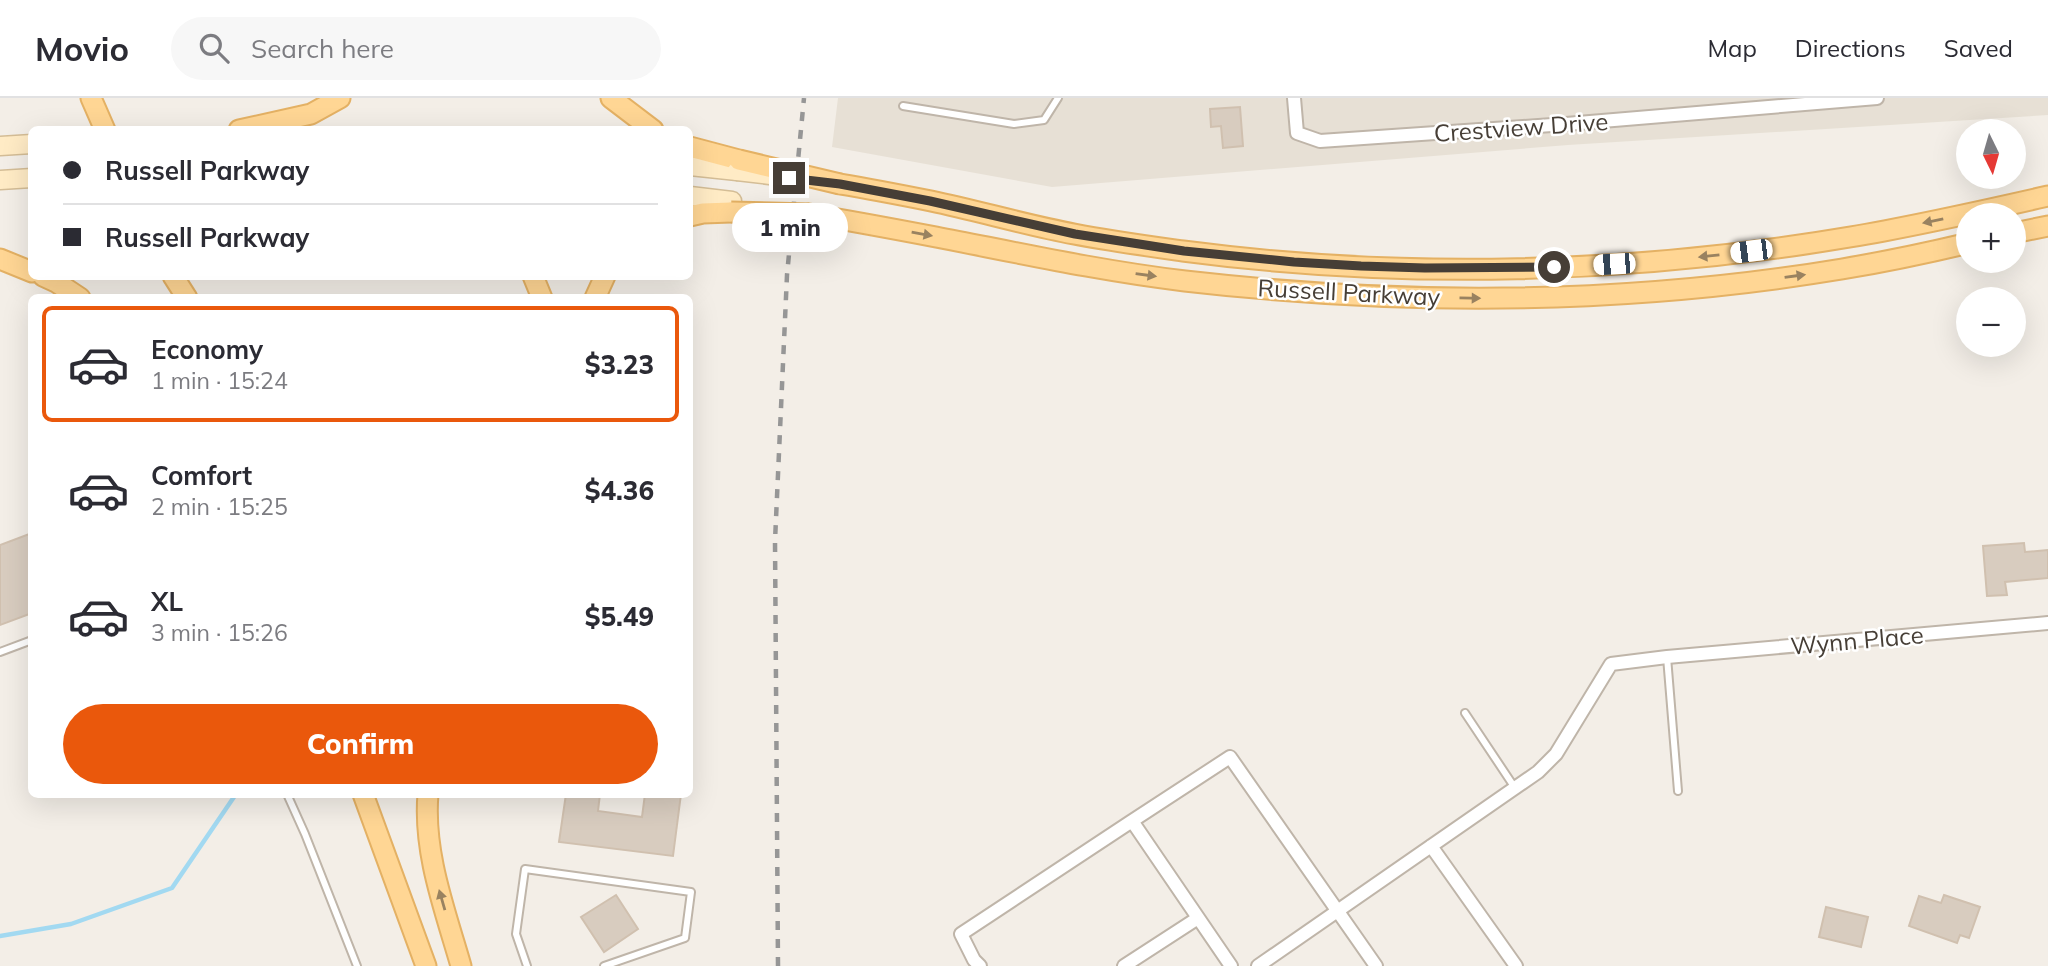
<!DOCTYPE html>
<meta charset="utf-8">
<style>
:root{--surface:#fff;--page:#f7f7f7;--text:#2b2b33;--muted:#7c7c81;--line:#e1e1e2;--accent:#ea580c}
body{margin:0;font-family:Mulish,sans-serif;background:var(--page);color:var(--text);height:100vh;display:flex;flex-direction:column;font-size:26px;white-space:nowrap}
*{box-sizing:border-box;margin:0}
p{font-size:23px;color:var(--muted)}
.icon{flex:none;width:38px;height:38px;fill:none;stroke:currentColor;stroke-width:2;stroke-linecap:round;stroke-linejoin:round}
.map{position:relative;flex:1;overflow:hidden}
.sheet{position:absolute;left:28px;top:196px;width:665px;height:504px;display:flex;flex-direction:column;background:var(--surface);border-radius:10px;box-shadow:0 7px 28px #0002}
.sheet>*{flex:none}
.hud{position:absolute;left:28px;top:28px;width:665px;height:154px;border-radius:10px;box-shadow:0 7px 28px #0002;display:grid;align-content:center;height:154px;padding:0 35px;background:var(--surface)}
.needle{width:46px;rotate:175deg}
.buttons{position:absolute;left:1956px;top:21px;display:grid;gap:14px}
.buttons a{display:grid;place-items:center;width:70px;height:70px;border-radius:50%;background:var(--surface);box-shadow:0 7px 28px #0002;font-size:35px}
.end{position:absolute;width:32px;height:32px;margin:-16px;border:9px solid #463e36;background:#fff;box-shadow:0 0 0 4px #fff}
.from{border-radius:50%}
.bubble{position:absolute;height:49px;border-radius:24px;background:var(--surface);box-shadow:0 7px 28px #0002;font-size:23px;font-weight:800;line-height:49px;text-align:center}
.car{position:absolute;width:21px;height:42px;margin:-21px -10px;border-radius:9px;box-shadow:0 0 5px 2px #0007;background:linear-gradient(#fff 24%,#345 0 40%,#fff 0 76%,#345 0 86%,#fff 0)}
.hud b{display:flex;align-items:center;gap:24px;height:66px;font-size:26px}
.hud b+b{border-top:2px solid var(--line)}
.hud i{width:18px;height:18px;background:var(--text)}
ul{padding:12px 0 0;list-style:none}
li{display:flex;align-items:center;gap:21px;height:116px;margin:0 14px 10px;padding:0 21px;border:4px solid transparent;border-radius:10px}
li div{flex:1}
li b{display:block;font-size:26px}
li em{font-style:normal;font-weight:800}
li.selected{border-color:var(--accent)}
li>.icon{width:63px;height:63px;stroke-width:1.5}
.primary-button{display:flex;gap:14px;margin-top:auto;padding:14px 35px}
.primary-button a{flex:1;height:80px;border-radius:42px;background:var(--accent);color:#fff;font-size:28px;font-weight:800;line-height:80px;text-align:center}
header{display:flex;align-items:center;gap:42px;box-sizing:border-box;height:98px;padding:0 35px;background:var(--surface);border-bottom:2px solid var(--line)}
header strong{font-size:33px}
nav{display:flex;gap:38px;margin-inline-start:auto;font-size:24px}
.search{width:490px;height:63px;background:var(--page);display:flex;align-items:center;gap:18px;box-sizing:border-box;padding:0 24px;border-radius:38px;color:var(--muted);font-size:26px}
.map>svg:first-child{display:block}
.residential{fill:#e7e0d5}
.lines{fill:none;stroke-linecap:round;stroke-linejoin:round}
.stream{stroke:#a2d9f1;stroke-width:4.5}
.building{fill:#d8ccbf;stroke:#d0c0af;stroke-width:2}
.lane-casing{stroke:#bfb5a9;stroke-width:10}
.street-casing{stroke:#bfb5a9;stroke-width:16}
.secondary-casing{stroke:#d4bd96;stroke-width:21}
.primary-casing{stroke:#e4b164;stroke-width:23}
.lane{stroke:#fff;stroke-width:6}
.street{stroke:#fff;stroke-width:12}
.secondary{stroke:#ffebc5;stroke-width:18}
.primary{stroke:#ffd694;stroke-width:19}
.rail{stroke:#969696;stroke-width:4.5;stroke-dasharray:9 9;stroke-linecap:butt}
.secondary-bridge-casing{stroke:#d4bd96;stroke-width:21;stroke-linecap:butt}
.primary-bridge-casing{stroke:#e4b164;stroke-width:23;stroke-linecap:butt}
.secondary-bridge{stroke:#ffebc5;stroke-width:18}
.primary-bridge{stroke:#ffd694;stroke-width:19}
.oneway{fill:#998260}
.route{stroke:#463e36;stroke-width:9}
.labels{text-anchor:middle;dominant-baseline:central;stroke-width:5;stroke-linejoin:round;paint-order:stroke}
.street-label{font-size:24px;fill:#463e36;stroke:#fff}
</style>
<header>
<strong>Movio</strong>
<div class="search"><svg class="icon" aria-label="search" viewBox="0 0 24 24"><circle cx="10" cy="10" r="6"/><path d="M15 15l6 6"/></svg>Search here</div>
<nav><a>Map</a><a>Directions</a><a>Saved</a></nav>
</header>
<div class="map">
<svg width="2048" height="868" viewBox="0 0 2048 868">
<rect width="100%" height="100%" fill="#f3eee7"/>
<!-- residential -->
<path class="residential" d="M838,0H2048V17L1568,47L1052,89L832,49Z"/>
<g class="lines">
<!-- stream -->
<path class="stream" d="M0,838L71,826L172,790L236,696"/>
</g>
<!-- building -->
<path class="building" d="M1240,9L1243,48L1223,50L1221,28L1211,29L1210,11Z
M32,435V515L0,527V447Z
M2024,445L2025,454L2048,452V480L2005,484L2007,497L1987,498L1983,448Z
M566,696H600L598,713L642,719L645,696H681L673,758L559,744Z
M616,797L638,831L604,854L581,819Z
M1944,797L1980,809L1969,840L1960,837L1957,845L1909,828L1919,798L1941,805Z
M1826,809L1868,819L1861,849L1819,839Z"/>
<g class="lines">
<defs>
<path id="lane" d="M903,8L1014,26L1044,22L1058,0
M0,554L32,542
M1667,559L1678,693
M1465,615L1515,690
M287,696L305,736L357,868
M527,868L516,836L525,771L691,794L685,840L604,868"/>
<path id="street" d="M1294,0L1297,35L1320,43L1566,26L1877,0
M1132,723L1230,659L1376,868
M1431,748L1516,868
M980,868L974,862L961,836L1132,723L1231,868
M1124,868L1198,820
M1258,868L1538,674L1556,656L1611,566L1667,559L2048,525"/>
<path id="secondary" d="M0,48L32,46
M690,68L737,73
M0,82L32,80
M690,98L732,103"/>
<path id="primary" d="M91,0L105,32
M611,0L653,32
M239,32L311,16L340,0
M690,49L739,62
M840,86C870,91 901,97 931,103C979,113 1026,127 1074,136C1110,143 1147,148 1183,153C1404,182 1631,176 1850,139C1916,128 1982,113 2048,98
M809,116C851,123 894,131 936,139C1019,155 1101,173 1185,183C1403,208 1625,207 1842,171C1884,164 1927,155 1969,145
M690,118L703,115L731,114
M2014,135L2048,128
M0,161L32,174
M43,178L56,184L80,200
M173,178L187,200
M533,178L542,200
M595,200L605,178
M363,696L426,868
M428,696C423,755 445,812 461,868"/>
</defs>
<!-- lane casing -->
<use href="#lane" class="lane-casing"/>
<!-- street casing -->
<use href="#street" class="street-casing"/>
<!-- secondary casing -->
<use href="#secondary" class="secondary-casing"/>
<!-- primary casing -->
<use href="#primary" class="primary-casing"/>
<!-- lane -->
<use href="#lane" class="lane"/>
<!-- street -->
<use href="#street" class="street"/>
<!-- secondary -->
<use href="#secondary" class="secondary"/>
<!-- primary -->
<use href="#primary" class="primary"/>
<!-- rail -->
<path class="rail" d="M778,868L775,443L787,177L804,0"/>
<defs>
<path id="secondary-bridge" d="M737,73L778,78"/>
<path id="primary-bridge" d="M739,62L840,86
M731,114L809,116"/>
</defs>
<!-- secondary-bridge casing -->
<use href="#secondary-bridge" class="secondary-bridge-casing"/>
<!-- primary-bridge casing -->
<use href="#primary-bridge" class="primary-bridge-casing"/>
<!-- secondary-bridge -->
<use href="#secondary-bridge" class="secondary-bridge"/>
<!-- primary-bridge -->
<use href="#primary-bridge" class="primary-bridge"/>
</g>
<!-- one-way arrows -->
<defs><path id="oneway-solid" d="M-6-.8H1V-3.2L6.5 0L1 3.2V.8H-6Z" transform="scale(1.75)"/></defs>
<g class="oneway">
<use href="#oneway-solid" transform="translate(1933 123) rotate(168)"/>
<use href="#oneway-solid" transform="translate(922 136) rotate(10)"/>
<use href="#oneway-solid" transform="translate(1709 158) rotate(174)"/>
<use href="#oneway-solid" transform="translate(1146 177) rotate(8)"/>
<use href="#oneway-solid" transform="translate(1795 178) rotate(-8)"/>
<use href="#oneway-solid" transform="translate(1470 200) rotate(1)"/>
<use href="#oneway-solid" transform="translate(442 802) rotate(-106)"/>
</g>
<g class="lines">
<!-- route -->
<path class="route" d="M789,80L840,86L930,103L1075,136L1184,153L1294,164L1361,168L1425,170L1554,169"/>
</g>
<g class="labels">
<!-- street labels -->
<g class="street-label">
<text transform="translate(1521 29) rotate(-4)">Crestview Drive</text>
<text transform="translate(1349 194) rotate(3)">Russell Parkway</text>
<text transform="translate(1857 542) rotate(-5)">Wynn Place</text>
</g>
</g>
</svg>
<div class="buttons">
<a><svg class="needle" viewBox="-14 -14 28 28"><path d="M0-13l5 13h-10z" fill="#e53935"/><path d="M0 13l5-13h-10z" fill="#7c7c81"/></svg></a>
<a>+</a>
<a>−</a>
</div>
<i class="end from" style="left:1554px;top:169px"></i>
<i class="end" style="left:789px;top:80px"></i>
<div class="bubble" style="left:732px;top:105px;width:116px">1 min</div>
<i class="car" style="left:1751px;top:153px;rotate:263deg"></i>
<i class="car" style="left:1614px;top:166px;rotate:267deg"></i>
<div class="hud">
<b><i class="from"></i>Russell Parkway</b>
<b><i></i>Russell Parkway</b>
</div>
<section class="sheet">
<ul>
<li class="selected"><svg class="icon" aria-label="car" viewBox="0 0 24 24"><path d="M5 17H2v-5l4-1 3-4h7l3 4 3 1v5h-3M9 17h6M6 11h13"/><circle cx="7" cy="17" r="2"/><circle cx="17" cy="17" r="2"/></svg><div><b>Economy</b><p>1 min · 15:24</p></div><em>$3.23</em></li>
<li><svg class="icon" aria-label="car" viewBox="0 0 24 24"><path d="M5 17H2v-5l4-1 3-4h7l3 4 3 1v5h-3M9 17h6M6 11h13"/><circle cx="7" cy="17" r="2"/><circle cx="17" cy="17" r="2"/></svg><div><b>Comfort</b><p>2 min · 15:25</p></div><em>$4.36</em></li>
<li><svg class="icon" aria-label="car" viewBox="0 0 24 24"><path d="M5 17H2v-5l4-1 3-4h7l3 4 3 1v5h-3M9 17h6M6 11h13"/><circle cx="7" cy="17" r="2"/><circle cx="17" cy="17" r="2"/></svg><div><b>XL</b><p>3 min · 15:26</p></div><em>$5.49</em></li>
</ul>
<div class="primary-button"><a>Confirm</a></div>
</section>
</div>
